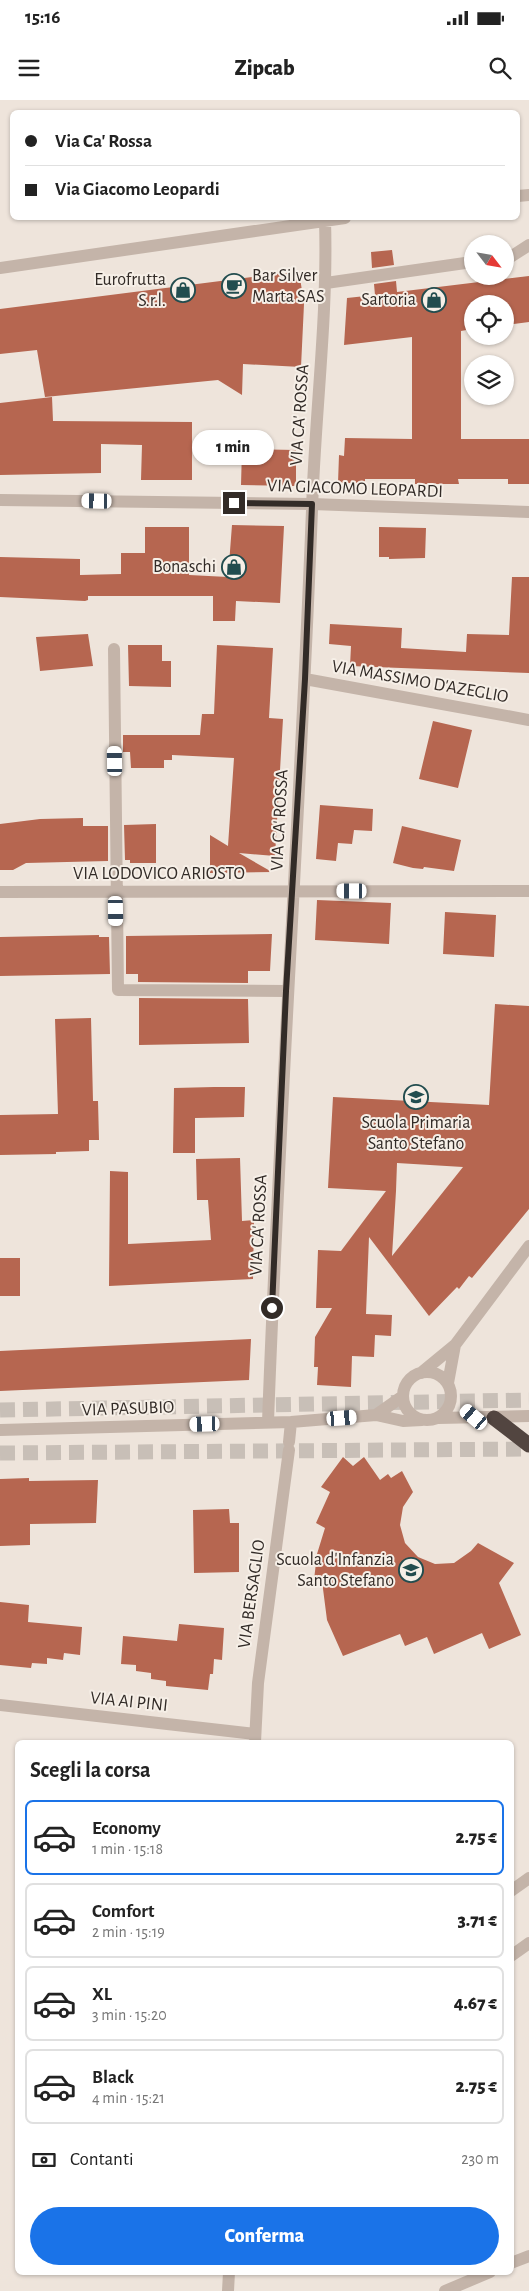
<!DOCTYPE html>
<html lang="it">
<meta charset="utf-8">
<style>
:root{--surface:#fff;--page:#f2f2f2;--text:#222;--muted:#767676;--line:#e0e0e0;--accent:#1a73e8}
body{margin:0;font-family:"Alegreya Sans",sans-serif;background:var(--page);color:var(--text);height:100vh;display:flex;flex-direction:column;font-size:19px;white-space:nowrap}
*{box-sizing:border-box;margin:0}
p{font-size:16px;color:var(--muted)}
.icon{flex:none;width:28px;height:28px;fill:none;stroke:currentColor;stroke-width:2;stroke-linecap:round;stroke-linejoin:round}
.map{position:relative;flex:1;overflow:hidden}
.drawer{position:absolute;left:15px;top:1640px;width:499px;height:535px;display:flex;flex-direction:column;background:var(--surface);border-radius:8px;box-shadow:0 1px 4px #0004}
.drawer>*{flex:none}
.guide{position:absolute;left:10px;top:10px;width:510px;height:110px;border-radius:8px;box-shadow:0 1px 4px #0004;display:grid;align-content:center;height:110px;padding:0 15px;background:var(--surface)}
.needle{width:32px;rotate:121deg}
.buttons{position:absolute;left:464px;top:135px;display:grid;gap:10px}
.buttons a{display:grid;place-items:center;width:50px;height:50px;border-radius:50%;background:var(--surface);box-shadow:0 1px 4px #0004;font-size:25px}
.end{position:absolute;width:22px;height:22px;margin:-11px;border:6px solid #322b27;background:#fff;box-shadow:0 0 0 2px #fff}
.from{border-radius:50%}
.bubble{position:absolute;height:35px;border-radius:18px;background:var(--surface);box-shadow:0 1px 4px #0004;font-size:16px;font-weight:800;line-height:35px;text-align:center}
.car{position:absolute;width:15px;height:30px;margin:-15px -8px;border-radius:6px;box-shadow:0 0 4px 1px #0007;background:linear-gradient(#fff 24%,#345 0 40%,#fff 0 76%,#345 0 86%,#fff 0)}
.guide b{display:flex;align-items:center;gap:18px;height:48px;font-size:19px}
.guide b+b{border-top:1px solid var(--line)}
.guide i{width:12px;height:12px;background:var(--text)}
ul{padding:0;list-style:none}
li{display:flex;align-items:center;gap:15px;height:75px;margin:0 10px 8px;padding:0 5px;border:2px solid var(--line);border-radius:8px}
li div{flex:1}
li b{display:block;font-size:19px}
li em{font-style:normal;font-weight:800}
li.current{border-color:var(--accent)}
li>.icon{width:45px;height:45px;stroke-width:1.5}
h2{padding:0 15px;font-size:22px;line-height:60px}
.pay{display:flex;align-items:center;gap:12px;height:55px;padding:0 15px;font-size:19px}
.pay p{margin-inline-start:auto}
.primary-button{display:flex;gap:10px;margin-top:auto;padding:10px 15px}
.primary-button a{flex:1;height:58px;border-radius:30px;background:var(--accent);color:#fff;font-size:20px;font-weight:800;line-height:58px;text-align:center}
.status{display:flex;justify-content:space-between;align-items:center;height:35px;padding:0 25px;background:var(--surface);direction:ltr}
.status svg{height:14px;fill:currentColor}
header{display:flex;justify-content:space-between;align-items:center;height:65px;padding:0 15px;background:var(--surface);font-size:22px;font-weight:800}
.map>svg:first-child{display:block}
.building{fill:#b66650;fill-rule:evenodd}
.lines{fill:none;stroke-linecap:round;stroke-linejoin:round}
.highway-tunnel{stroke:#c8bfb7;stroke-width:15;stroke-dasharray:15 8;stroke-linecap:butt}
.minor{stroke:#c4b4a9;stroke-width:12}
.highway{stroke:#524540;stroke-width:15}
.route{stroke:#322b27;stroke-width:6}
.labels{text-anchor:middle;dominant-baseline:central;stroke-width:4;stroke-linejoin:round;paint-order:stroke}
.poi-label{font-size:18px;fill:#322b27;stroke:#f6efe7;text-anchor:end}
.street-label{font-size:18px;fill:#322b27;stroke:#f6efe7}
</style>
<div class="status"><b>15:16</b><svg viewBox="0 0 49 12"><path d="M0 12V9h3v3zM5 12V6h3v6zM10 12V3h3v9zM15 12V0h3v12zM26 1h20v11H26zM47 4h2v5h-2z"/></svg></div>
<header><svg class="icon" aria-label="menu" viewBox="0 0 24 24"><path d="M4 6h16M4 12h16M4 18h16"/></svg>Zipcab<svg class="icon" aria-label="search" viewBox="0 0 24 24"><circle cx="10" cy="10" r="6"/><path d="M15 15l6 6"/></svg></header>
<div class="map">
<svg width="529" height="2191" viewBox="0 0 529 2191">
<rect width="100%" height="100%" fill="#eee4db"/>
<!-- building -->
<path class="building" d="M392,150L394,165L372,168L371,152Z
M299,171L304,204L301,267L243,264L242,295L218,280L45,297L37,250L0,254V209Z
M529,176V222L505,225V204H472V229L461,231V339H529V384H508V379H458L459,384H415V379H365V383H338L339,355L344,356L345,338L412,339V237L344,245L347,198L375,195L374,184L396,181L397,192Z
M52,297L53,321L192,322V380H141L142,345L101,344V373L0,375V303Z
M242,349L296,350V386L241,385Z
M232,425L284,426L280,503L236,501L235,521H213V496H88V500L85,501L0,497V457L80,459V475L121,474V453H145V427H189V475L228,477Z
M379,427L426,428L425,458L389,459V457H379Z
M512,477H529V573L350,566L351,546L329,544L330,524L402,528L401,548L466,552L467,534L509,535Z
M88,534L93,566L40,571L36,537Z
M128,545H162V561H171V587L129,586Z
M217,545L273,548L269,618L283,619L275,756L239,753L272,772L210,773V735L228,746L234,658L172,655V660H164V668H131L130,652H123V635H200L202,614H214Z
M433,621L472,630L458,688L419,679Z
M320,705L373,709L372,731L354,730L352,744L338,743L336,761L316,759Z
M83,718V726H108V761L26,763L13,770H0V724L40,719Z
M156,724V763H130V760H125L124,725Z
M402,726L461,740L454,771L424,767L423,769L413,768L393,763Z
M317,800L391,803L389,844L315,840Z
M445,812L496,815L494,857L443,854Z
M272,834L270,871H248V883L138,882V874H126V836Z
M99,835V837H109L110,874L0,876V837Z
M139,898L248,899L249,943L139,945Z
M495,904L529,906V1109L472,1178L469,1176L459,1189L457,1187L429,1216L369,1137L366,1214L392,1215L391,1236L375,1235L374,1257L352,1256L351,1287L317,1285L318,1267H314L315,1237L332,1208H316L318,1150L341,1151L386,1091L328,1088L333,997L489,1005ZM397,1063L463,1067L392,1156L396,1091Z
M91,918L93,1001H98L99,1040H89V1051L56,1052V1054L0,1055V1015L58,1014L55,919Z
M214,987H245L244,1017L195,1018V1053H173L174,988Z
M240,1058L242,1121L254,1120L253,1179L109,1186L110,1071L128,1072V1144L211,1140L208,1100H197L196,1059Z
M0,1158H20V1196H0Z
M251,1239L249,1280L0,1291V1251Z
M343,1357L353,1366L364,1357L380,1380L388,1374L391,1378L402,1371L413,1392L403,1407L400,1425L405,1443L418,1457L435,1464L454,1463L471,1451L478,1443L514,1463L499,1483L521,1535L489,1549L482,1533L434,1554L427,1537L405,1546L400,1534L343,1556L327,1520L322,1481L314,1480L317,1454L325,1428L316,1423L330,1392L321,1387Z
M29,1378V1381L98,1380L96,1423L30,1424V1445L0,1446V1379Z
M229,1409L230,1423H239V1472L194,1473L193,1410Z
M0,1502L29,1505L28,1522L82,1527L80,1555L64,1553L63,1560L47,1558V1564L32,1563L31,1568L0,1565Z
M179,1524L224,1528L222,1560L214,1559L213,1574H210L208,1590L166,1586V1581L151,1579V1573L136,1571V1565L121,1564L123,1536L177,1541Z"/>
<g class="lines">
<!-- highway-tunnel -->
<path class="highway-tunnel" d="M0,1310L529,1300
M0,1353L529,1349"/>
<!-- minor -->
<path class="minor" d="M518,96L529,95
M505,158L512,156L529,145
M0,168L345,118
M326,183L472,162
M0,400L312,404L529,412
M114,549L118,890L286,891
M305,579L529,620
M0,792L529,791
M403 1296a24 24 0 1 1 48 0a24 24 0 1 1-48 0Z
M421,1273L455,1245L529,1146
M448,1283L455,1245
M376,1315L403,1296
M438,1318L529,1316
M268,1322C279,1018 300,714 312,410C315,313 328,217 325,120
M0,1330L291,1322L376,1315L403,1321L422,1320
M289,1342L291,1322
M0,1605L255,1634
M255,1642L258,1583L289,1350
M511,1791L529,1778
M511,1856L529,1843
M511,2163L529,2156
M228,2191L229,2172
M445,2191L490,2172"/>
<!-- highway -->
<path class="highway" d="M494,1318L529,1345"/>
</g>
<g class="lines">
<!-- route -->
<path class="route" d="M234,403L312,404L305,579L286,891L272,1208"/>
</g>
<!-- icons -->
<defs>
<symbol id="cafe-ring" viewBox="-11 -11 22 22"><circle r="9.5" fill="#f6efe7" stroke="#224d4f" stroke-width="1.5"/><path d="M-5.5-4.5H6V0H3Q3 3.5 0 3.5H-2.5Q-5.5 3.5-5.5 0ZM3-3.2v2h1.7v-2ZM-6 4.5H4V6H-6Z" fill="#224d4f"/></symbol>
<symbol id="shop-ring" viewBox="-11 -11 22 22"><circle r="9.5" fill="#f6efe7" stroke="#224d4f" stroke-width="1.5"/><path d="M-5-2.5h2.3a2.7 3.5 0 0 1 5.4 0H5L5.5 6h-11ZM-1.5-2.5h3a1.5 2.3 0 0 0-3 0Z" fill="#224d4f"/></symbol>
<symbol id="school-ring" viewBox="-11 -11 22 22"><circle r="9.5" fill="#f6efe7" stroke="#224d4f" stroke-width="1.5"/><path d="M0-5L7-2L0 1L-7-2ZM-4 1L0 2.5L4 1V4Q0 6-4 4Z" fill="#224d4f"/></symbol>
</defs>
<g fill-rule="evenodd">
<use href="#cafe-ring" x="220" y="172" width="28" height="28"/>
<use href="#shop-ring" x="169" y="176" width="28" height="28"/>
<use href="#shop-ring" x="420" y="186" width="28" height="28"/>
<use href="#shop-ring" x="220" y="453" width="28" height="28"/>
<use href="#school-ring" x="402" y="983" width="28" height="28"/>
<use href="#school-ring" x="397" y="1456" width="28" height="28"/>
</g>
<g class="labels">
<!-- poi labels -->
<g class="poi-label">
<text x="252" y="176" text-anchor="start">Bar Silver<tspan x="252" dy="21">Marta SAS</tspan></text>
<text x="166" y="180">Eurofrutta<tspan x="166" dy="21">S.r.l.</tspan></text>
<text x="416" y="200">Sartoria</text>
<text x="216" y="467">Bonaschi</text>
<text x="416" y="1023" text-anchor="middle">Scuola Primaria<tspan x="416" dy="21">Santo Stefano</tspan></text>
<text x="394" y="1460">Scuola d'Infanzia<tspan x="394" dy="21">Santo Stefano</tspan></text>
</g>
<!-- street labels -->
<g class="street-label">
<text transform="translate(300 315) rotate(-86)">VIA CA' ROSSA</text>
<text transform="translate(355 389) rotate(2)">VIA GIACOMO LEOPARDI</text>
<text transform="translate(420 582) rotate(10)">VIA MASSIMO D'AZEGLIO</text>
<text transform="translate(280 720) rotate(-87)">VIA CA' ROSSA</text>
<text x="159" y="774">VIA LODOVICO ARIOSTO</text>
<text transform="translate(259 1125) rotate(-87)">VIA CA' ROSSA</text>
<text transform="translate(128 1309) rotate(-2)">VIA PASUBIO</text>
<text transform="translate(252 1494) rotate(-82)">VIA BERSAGLIO</text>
<text transform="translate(129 1602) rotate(6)">VIA AI PINI</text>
</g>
</g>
</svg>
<div class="buttons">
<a><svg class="needle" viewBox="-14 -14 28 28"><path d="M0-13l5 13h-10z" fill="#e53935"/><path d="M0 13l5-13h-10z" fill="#767676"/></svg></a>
<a><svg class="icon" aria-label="locate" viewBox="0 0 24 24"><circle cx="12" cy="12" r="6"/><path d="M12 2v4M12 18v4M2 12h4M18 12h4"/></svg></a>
<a><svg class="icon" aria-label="layers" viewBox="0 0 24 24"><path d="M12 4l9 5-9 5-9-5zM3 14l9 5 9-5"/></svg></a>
</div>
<i class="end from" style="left:272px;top:1208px"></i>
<i class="end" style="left:234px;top:403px"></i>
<div class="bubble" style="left:192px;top:330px;width:82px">1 min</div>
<i class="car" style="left:97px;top:401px;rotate:271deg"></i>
<i class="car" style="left:115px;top:661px;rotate:359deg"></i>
<i class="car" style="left:352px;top:791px;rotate:270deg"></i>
<i class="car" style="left:116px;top:811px;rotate:179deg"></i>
<i class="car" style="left:474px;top:1317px;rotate:310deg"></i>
<i class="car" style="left:342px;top:1318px;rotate:86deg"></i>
<i class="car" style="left:205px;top:1324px;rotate:268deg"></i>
<div class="guide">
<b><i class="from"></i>Via Ca' Rossa</b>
<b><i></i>Via Giacomo Leopardi</b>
</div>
<section class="drawer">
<h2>Scegli la corsa</h2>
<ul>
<li class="current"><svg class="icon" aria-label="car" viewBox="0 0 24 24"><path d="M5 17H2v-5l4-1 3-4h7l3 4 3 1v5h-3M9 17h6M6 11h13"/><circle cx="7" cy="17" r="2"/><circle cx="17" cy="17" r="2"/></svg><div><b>Economy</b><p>1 min · 15:18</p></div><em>2.75 €</em></li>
<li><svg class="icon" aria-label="car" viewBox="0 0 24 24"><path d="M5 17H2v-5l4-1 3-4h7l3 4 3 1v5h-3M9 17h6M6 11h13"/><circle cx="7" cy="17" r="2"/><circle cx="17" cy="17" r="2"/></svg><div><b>Comfort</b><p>2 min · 15:19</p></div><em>3.71 €</em></li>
<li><svg class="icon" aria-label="car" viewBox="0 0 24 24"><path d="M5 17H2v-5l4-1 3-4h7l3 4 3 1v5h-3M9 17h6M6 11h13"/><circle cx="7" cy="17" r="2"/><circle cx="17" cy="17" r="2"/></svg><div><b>XL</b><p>3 min · 15:20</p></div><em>4.67 €</em></li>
<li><svg class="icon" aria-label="car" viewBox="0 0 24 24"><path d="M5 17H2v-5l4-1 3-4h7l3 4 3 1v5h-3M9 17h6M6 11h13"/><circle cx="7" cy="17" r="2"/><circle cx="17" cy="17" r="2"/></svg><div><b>Black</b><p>4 min · 15:21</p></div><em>2.75 €</em></li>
</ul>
<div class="pay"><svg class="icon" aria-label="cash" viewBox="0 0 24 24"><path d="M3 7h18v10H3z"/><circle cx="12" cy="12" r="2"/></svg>Contanti<p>230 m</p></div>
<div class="primary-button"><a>Conferma</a></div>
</section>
</div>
